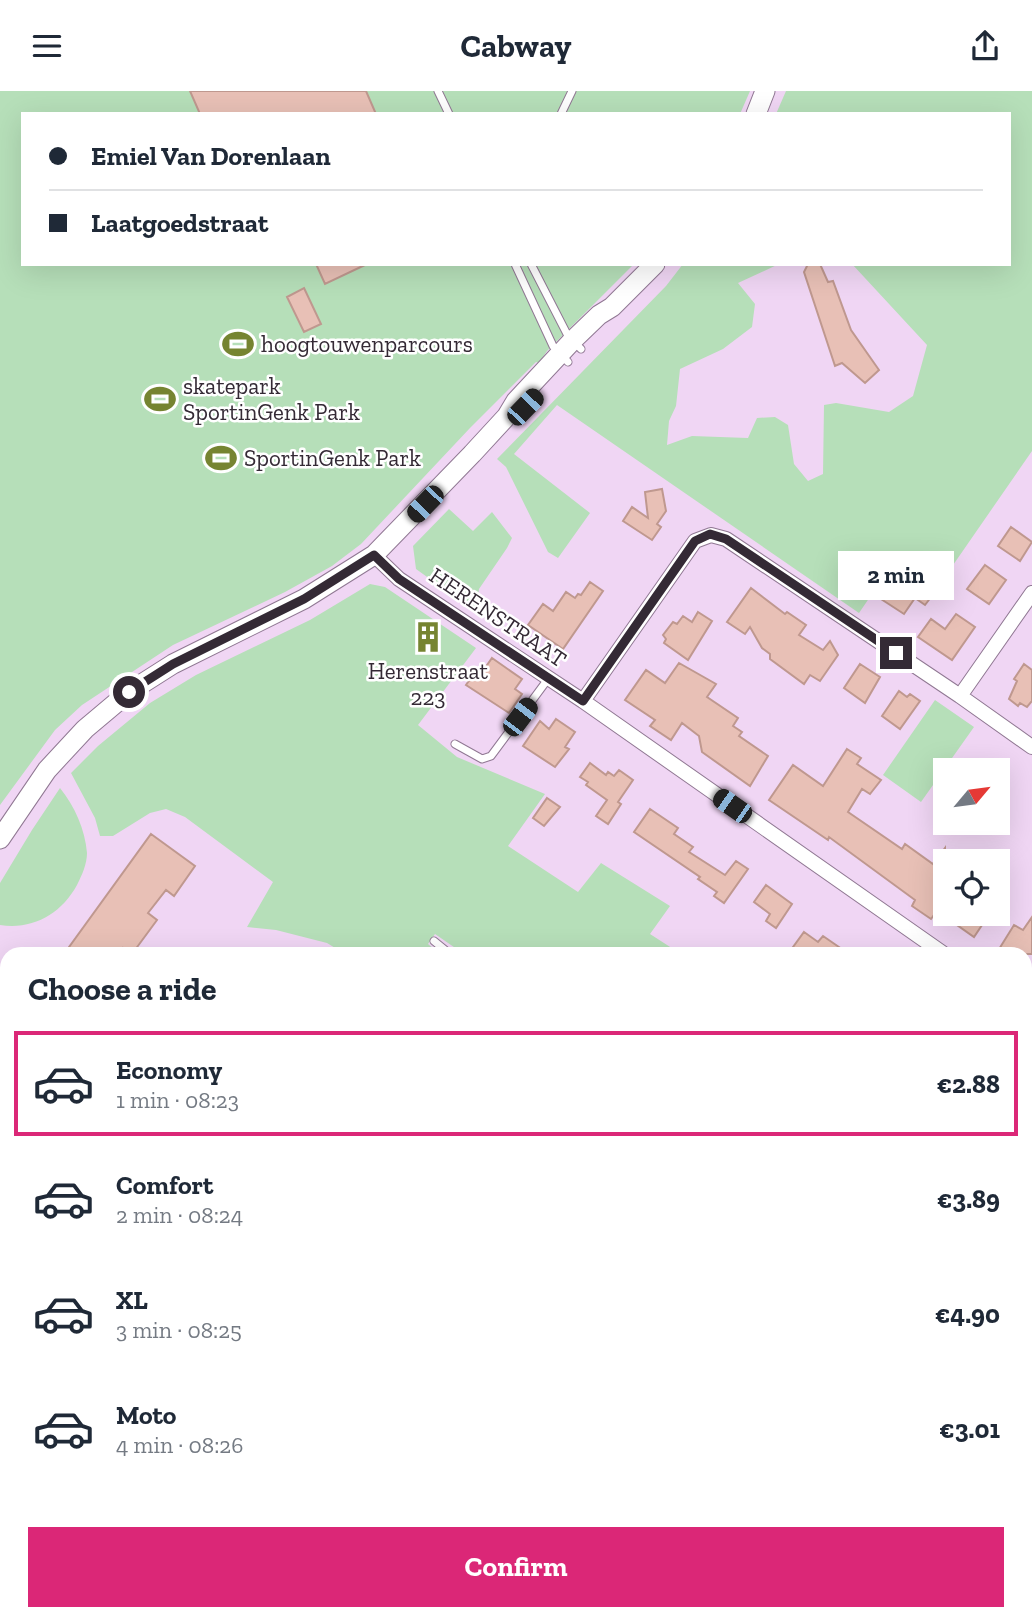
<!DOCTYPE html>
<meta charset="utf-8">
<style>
:root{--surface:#fff;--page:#f6f6f7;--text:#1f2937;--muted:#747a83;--line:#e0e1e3;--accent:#db2777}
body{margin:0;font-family:"Zilla Slab",serif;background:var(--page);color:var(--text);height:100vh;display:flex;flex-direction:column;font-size:26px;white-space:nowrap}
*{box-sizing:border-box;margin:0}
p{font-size:23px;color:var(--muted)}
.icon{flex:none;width:38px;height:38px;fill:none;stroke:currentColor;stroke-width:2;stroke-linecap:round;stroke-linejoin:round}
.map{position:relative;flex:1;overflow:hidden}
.panel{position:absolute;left:0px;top:856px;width:1032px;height:674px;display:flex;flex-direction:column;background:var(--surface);border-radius:21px 21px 0 0;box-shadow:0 7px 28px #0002}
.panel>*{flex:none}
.banner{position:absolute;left:21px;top:21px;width:990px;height:154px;border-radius:0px;box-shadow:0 7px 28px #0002;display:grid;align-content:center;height:154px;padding:0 28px;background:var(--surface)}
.needle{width:46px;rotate:61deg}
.buttons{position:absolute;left:933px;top:667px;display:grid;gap:14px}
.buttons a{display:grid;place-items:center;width:77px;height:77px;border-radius:0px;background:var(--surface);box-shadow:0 7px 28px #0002;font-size:35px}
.end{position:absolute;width:32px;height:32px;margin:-16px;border:9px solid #342a35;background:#fff;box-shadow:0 0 0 4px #fff}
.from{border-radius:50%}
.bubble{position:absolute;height:49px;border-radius:0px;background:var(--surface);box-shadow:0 7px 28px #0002;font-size:23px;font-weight:700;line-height:49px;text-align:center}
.car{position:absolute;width:21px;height:42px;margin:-21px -10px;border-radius:9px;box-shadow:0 0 5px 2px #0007;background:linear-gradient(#222 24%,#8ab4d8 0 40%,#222 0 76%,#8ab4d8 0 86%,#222 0)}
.banner b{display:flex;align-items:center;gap:24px;height:66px;font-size:26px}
.banner b+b{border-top:2px solid var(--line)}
.banner i{width:18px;height:18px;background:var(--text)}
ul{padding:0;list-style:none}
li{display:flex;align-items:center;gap:21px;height:105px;margin:0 14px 10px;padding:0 14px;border:4px solid transparent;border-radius:0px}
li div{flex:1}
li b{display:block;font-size:26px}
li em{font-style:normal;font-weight:700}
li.current{border-color:var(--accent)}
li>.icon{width:63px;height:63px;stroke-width:1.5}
h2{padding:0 28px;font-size:32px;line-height:84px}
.action{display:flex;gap:14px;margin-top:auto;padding:14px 28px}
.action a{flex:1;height:80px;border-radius:0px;background:var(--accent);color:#fff;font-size:28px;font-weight:700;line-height:80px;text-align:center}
header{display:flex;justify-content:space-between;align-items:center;height:91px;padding:0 28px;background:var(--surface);font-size:32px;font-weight:700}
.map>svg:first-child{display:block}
.green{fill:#b6dfb9}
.building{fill:#e8c0b6;stroke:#bf988f;stroke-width:2}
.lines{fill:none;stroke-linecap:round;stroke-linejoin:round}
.lane-casing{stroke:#907893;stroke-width:9}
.street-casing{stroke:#907893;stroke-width:16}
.secondary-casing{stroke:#907893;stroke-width:21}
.lane{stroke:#fff;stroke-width:7}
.street{stroke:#fff;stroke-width:14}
.secondary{stroke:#fff;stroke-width:19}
.route{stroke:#342a35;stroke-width:9}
.labels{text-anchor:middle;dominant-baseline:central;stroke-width:5;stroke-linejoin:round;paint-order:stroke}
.poi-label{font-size:23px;fill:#342a35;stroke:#fff;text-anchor:start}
.street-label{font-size:23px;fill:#342a35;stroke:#fff}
</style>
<header><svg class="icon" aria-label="menu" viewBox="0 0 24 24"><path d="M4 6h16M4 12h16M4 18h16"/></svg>Cabway<svg class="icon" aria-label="share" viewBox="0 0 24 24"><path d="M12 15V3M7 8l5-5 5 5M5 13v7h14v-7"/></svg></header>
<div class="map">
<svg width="1032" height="1528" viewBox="0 0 1032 1528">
<rect width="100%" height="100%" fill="#f0d6f4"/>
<!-- green -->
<path class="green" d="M0,0H750L740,23H23V173H634L547,260L539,272L536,271L470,337L361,453L332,475L285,501L173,554L82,614L55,639L0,714Z
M786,0H1032V360L942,490L900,462L859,522L557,314L514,363L590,422L558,467L548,461L506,376L497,368L666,195L683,173H779L738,192L755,213L752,236L723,258L680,278L676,315L669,330L667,354L692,345L748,347L757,327L775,326L788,334L794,373L808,390L823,383L824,314L836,312L889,321L913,305L927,254L852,173H1010V23H776Z
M449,418L473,440L492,421L512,447L507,457L479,498L476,521L416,478L413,455Z
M370,493L385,496L476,557L418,634L457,666L545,703L508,755L578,801L601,772L670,815L650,843L681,863H464L435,843L428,853L440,863H345L327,852L276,839L247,836L273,791L185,726L166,718L150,722L113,745H100L95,727L71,682L98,655L150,612L196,584L310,529Z
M935,609L974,636L921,711L883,684Z
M60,697C75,716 85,738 87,762C87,773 82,784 77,794C61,823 33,839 0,834V792L32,739Z
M0,1096L7,1100V1468L0,1488Z
M99,1523H307L303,1528H109Z"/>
<!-- building -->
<path class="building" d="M190,0H366L376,23H200Z
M316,173H367L325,193Z
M808,173H820L828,191L833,190L851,239L879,279L865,292L842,272L835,275L804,181Z
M304,197L321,233L304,241L287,206Z
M662,398L666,420L657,433L661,436L652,449L623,430L632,416L648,427L645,401Z
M1011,436L1032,451L1020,470L998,455Z
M899,465L941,493L925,514L915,507L904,523L881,508L899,481L892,476Z
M985,474L1006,489L989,513L967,498Z
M590,491L603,500L563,558L528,534L543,513L553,520L566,501L575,507L578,503L581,504Z
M751,497L785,523L787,521L806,534L799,544L823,559L830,550L838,564L820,590L810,584L804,593L770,568V563L762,557L750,536L745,543L727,531Z
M698,521L712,530L688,569L664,552L666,548L663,544L673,531L677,533L683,525L692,531Z
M956,523L975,536L952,569L918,546L931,528L945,538Z
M492,567L522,588L515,598L522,603L509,622L466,594L473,584L478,587Z
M679,572L716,593L707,606L738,627L733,635L742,641L739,645L768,665L750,695L702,661L699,645L682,632L671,649L650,635L655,629L625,609L646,579L665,592Z
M860,573L880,586L865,612L844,597Z
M1024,573L1032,579V610L1027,616L1020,612L1018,615L1009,608L1017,590L1014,588Z
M899,600L907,606L910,603L920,610L900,638L882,625Z
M556,628L575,641L565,656L569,658L555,676L523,655L540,630L549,638Z
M847,658L861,667L857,673L881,689L870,703L862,698L848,721L902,758L905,753L933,773L945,757V822H990L974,846L937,820L931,828L912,815L915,809L829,746L828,749L769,709L793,674L823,695Z
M590,672L606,684L608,681L614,685L619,679L633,689L618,711L621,713L608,733L596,725L607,709L586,694L588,691L580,686Z
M547,707L560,716L544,735L533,727Z
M650,718L678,737L674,743L693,756L689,761L725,784L736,770L748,778L724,812L714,805L717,801L698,788L700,786L634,741Z
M151,743L195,775L174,805L166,799L148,822L157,829L132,863L123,857L119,863H64Z
M766,794L792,813L776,837L766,830L770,823L754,811Z
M1032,826V863H996L1014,834L1023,839Z
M804,841L818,851L823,845L849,863H788Z"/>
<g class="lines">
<defs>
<path id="lane" d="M438,0L449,23
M561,23L572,0
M515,173L553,255L568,271
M531,173L568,245L581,258
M455,653L482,668L491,665L548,588
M434,850L450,863"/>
<path id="street" d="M374,464L399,488L583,610L944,863
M960,605L1032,502
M583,610L695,450L711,444L726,448L960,605L1032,656
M1026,919L1032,924
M1026,979L1032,956
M0,1081L7,1085
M1026,1103L1032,1105
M1026,1391H1032
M495,1522L506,1528"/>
<path id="secondary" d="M756,23L765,0
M0,748L47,679L85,638L129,601L173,573L304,508L374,464L472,363L507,325L516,310L572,250L599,224L612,216L655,173"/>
</defs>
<!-- lane casing -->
<use href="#lane" class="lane-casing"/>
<!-- street casing -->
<use href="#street" class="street-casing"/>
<!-- secondary casing -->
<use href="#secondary" class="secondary-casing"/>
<!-- lane -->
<use href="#lane" class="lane"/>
<!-- street -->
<use href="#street" class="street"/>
<!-- secondary -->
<use href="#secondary" class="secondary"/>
</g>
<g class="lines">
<!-- route -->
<path class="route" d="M129,601L173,573L304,508L374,464L399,488L583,610L695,450L710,443L726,448L896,562"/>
</g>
<!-- icons -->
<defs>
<symbol id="stadium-bare" viewBox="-9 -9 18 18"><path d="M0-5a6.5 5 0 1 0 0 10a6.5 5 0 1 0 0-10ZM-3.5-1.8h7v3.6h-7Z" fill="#768431" stroke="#fff" stroke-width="2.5" paint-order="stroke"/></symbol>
<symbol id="building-bare" viewBox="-9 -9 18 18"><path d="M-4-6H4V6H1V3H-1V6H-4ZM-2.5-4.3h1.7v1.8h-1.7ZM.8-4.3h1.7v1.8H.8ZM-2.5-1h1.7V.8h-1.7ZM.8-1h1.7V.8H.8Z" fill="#768431" stroke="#fff" stroke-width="2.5" paint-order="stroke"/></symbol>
</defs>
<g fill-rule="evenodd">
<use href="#stadium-bare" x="216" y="231" width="44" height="44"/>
<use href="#stadium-bare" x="138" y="286" width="44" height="44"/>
<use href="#stadium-bare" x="199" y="345" width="44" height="44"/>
<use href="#building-bare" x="406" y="524" width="44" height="44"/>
</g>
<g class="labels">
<!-- poi labels -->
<g class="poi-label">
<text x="261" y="253">hoogtouwenparcours</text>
<text x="183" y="295">skatepark<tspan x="183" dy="26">SportinGenk Park</tspan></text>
<text x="244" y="367">SportinGenk Park</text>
<text x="428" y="580" text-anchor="middle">Herenstraat<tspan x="428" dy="26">223</tspan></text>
</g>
<!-- street labels -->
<g class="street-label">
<text transform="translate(498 526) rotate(34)">HERENSTRAAT</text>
</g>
</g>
</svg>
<div class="buttons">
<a><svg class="needle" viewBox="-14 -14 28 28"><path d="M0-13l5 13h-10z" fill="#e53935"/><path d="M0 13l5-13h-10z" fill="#747a83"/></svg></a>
<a><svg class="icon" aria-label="locate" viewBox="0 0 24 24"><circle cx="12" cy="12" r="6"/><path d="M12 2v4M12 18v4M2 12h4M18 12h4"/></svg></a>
</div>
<i class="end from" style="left:129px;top:601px"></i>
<i class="end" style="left:896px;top:562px"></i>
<div class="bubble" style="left:838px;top:460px;width:116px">2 min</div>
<i class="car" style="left:525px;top:316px;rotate:44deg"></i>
<i class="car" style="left:425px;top:413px;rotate:224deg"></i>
<i class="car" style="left:520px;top:626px;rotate:37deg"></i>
<i class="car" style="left:732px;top:715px;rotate:305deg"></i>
<div class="banner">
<b><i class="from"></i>Emiel Van Dorenlaan</b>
<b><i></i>Laatgoedstraat</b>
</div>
<section class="panel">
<h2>Choose a ride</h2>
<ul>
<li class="current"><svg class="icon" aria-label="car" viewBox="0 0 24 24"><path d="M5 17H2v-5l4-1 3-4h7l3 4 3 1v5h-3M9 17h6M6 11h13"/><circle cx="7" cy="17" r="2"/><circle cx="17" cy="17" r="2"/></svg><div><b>Economy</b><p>1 min · 08:23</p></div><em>€2.88</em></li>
<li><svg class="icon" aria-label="car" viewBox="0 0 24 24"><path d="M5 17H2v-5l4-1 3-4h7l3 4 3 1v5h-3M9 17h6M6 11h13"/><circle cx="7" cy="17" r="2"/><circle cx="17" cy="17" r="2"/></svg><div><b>Comfort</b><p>2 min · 08:24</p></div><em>€3.89</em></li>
<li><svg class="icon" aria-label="car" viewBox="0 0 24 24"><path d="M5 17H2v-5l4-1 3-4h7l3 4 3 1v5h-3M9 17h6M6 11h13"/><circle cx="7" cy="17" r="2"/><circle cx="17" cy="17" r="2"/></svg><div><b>XL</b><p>3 min · 08:25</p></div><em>€4.90</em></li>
<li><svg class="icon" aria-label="car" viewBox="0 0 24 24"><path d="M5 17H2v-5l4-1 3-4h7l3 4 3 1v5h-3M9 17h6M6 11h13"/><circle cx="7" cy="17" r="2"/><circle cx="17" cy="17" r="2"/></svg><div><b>Moto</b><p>4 min · 08:26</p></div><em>€3.01</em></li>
</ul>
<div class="action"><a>Confirm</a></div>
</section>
</div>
